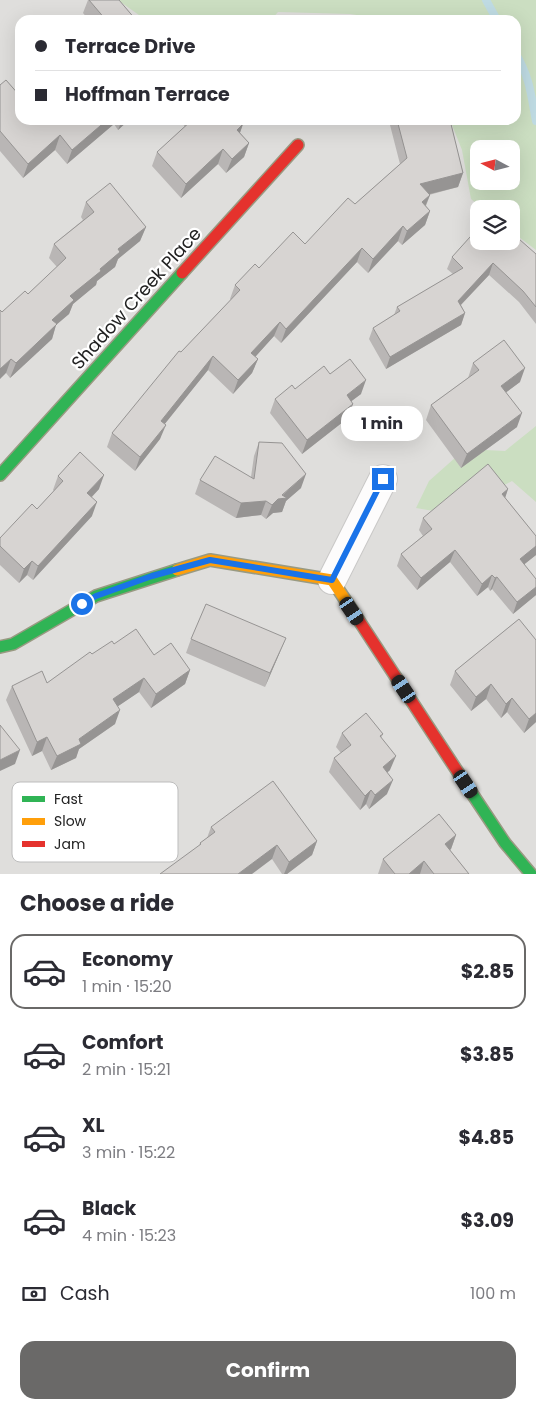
<!DOCTYPE html>
<meta charset="utf-8">
<style>
:root{--surface:#fff;--page:#f2f2f3;--text:#2b2b33;--muted:#7c7c81;--line:#e1e1e2;--accent:#6a6968}
body{margin:0;font-family:Poppins,sans-serif;background:var(--page);color:var(--text);height:100vh;display:flex;flex-direction:column;font-size:19px;white-space:nowrap}
*{box-sizing:border-box;margin:0}
p{font-size:16px;color:var(--muted)}
.icon{flex:none;width:28px;height:28px;fill:none;stroke:currentColor;stroke-width:2;stroke-linecap:round;stroke-linejoin:round}
.map{position:relative;height:874px;overflow:hidden}
.drawer{display:flex;flex-direction:column;background:var(--surface);flex:1}
.drawer>*{flex:none}
.hud{position:absolute;left:15px;top:15px;width:506px;height:110px;border-radius:15px;box-shadow:0 5px 20px #0002;display:grid;align-content:center;height:110px;padding:0 20px;background:var(--surface)}
.needle{width:32px;rotate:277deg}
.tools{position:absolute;left:470px;top:140px;display:grid;gap:10px}
.tools a{display:grid;place-items:center;width:50px;height:50px;border-radius:10px;background:var(--surface);box-shadow:0 5px 20px #0002;font-size:25px}
.end{position:absolute;width:22px;height:22px;margin:-11px;border:6px solid #1a73e8;background:#fff;box-shadow:0 0 0 2px #fff}
.from{border-radius:50%}
.bubble{position:absolute;height:35px;border-radius:15px;background:var(--surface);box-shadow:0 5px 20px #0002;font-size:16px;font-weight:700;line-height:35px;text-align:center}
.car{position:absolute;width:15px;height:30px;margin:-15px -8px;border-radius:6px;box-shadow:0 0 4px 1px #0007;background:linear-gradient(#222 24%,#8ab4d8 0 40%,#222 0 76%,#8ab4d8 0 86%,#222 0)}
.hud b{display:flex;align-items:center;gap:18px;height:48px;font-size:19px}
.hud b+b{border-top:1px solid var(--line)}
.hud i{width:12px;height:12px;background:var(--text)}
ul{padding:0;list-style:none}
li{display:flex;align-items:center;gap:15px;height:75px;margin:0 10px 8px;padding:0 10px;border:2px solid transparent;border-radius:15px}
li div{flex:1}
li b{display:block;font-size:19px}
li em{font-style:normal;font-weight:700}
li.on{border-color:var(--accent)}
li>.icon{width:45px;height:45px;stroke-width:1.5}
h2{padding:0 20px;font-size:22px;line-height:60px}
.pay{display:flex;align-items:center;gap:12px;height:55px;padding:0 20px;font-size:19px}
.pay p{margin-inline-start:auto}
.cta{display:flex;gap:10px;margin-top:auto;padding:10px 20px}
.cta a{flex:1;height:58px;border-radius:15px;background:var(--accent);color:#fff;font-size:20px;font-weight:700;line-height:58px;text-align:center}
.map>svg:first-child{display:block}
.residential{fill:#dfdedc;fill-rule:evenodd}
.forest{fill:#cbdec1;fill-rule:evenodd}
.lines{fill:none;stroke-linecap:round;stroke-linejoin:round}
.stream{stroke:#bfdbe3;stroke-width:8}
.street-casing{stroke:#c9c8c7;stroke-width:30}
.fast-casing{stroke:#999a82;stroke-width:14}
.slow-casing{stroke:#999a82;stroke-width:14}
.jam-casing{stroke:#999a82;stroke-width:14}
.street{stroke:#fdfcfc;stroke-width:28}
.fast{stroke:#30b455;stroke-width:11}
.slow{stroke:#ff9f0a;stroke-width:11}
.jam{stroke:#e5322d;stroke-width:11}
.wall{fill:#b9b6b5}
.shaded-wall{fill:#969493}
.building{fill:#d7d4d2;stroke:#969493}
.route{stroke:#1a73e8;stroke-width:6}
.labels{text-anchor:middle;dominant-baseline:central;stroke-width:4.5;stroke-linejoin:round;paint-order:stroke}
.street-label{font-size:18px;fill:#222;stroke:#fff}
.key{fill:#fff;stroke:#bdbdbd;stroke-width:1}
.key-label{font-size:14px;fill:#222}
</style>
<div class="map">
<svg width="536" height="874" viewBox="0 0 536 874">
<rect width="100%" height="100%" fill="#f0eeeb"/>
<!-- residential -->
<path class="residential" d="M0,0H536V874H0ZM20,20H516V120H20ZM479,149H511V181H479ZM479,209H511V241H479Z"/>
<!-- forest -->
<path class="forest" d="M107,0H536V250L511,231V209H483L471,199L462,150L450,120H516V20H390L350,14L278,12L271,20H146L122,3ZM479,149H511V181H479Z
M536,426V502L512,481L451,514L416,508L429,481L465,449L505,451Z"/>
<g class="lines">
<!-- stream -->
<path class="stream" d="M486,0L497,20
M516,54C530,78 531,95 536,121"/>
<defs>
<path id="street" d="M332,580L383,479"/>
<path id="fast" d="M0,475L182,273
M0,647L13,644L96,596L177,570
M467,786L505,843L531,874"/>
<path id="slow" d="M177,570L210,560L332,580L356,616"/>
<path id="jam" d="M182,273L298,145
M356,616L467,786"/>
</defs>
<!-- street casing -->
<use href="#street" class="street-casing"/>
<!-- fast casing -->
<use href="#fast" class="fast-casing"/>
<!-- slow casing -->
<use href="#slow" class="slow-casing"/>
<!-- jam casing -->
<use href="#jam" class="jam-casing"/>
<!-- street -->
<use href="#street" class="street"/>
<!-- fast -->
<use href="#fast" class="fast"/>
<!-- slow -->
<use href="#slow" class="slow"/>
<!-- jam -->
<use href="#jam" class="jam"/>
</g>
<!-- wall -->
<path class="wall" d="M88,0H119L136,20H89L83,13Z
M0,85L20,120H129L118,130L114,124L67,164L55,150L23,178L0,151Z
M184,120H239L243,124L240,133L249,143L244,157L226,173L218,164L181,198L152,166L157,152L185,127L183,124Z
M392,120H450L463,173L458,187L429,195H430L426,206L430,211L425,225L402,245L398,241L368,273L357,262L281,343L274,336L255,357L258,359L252,373L233,394L208,370L164,424L160,439L135,471L107,447L112,433L181,352L231,300L230,299L235,285L259,268L305,244L355,204L400,164L390,125Z
M86,202L146,227L140,241L118,259L115,267L97,281L96,285L73,304L69,314L56,325L52,339L10,378L6,373L2,312L28,294L57,267L49,258L54,244L83,220L81,217Z
M536,254V324L519,302L489,275L461,305L465,313L461,325L386,369L369,339L373,328L394,315L397,307L453,274L447,269L452,257Z
M473,363L520,382L506,392L517,427L461,468L426,420L431,405L468,378Z
M330,374L361,394L351,401L348,418L302,454L270,413L275,399L295,389Z
M259,442L301,488L286,501L282,512L273,513L266,519L261,515L236,518L195,494L200,480L251,477L254,456Z
M58,476L99,489L92,497V516L33,580L27,575L19,583L0,565V538L37,509L54,491L53,490Z
M508,489L505,498L536,536V555L524,564L536,595L513,614L492,589L490,591L488,587L477,596L450,562L417,590L397,566L401,554L423,536L419,530L423,518Z
M519,619L536,722L524,733L507,712L501,718L486,699L471,711L450,685L455,671Z
M191,639L280,652L265,687L186,653Z
M114,644L154,655L190,670L185,684L151,708L139,692L118,706L115,724L79,749L76,758L51,770L42,751L32,756L6,700L12,686L47,683L92,654Z
M342,733L383,734L381,738L390,770L387,773V794L369,809L366,804L360,810L329,772L334,758L341,753L336,747Z
M89,800L124,844L120,854L78,847L85,810Z
M211,827L317,841L312,855L287,874H282L272,859L199,846L200,843L207,838Z
M456,835L451,849L450,850L469,874H378L383,859Z"/>
<!-- shaded-wall -->
<path class="shaded-wall" d="M107,120H115L114,124L67,164L72,150Z
M122,120H129L118,130Z
M243,124L238,138L237,130Z
M60,135L55,150L23,178L28,164Z
M249,143L244,157L226,173L232,159Z
M223,149L218,164L181,198L186,184Z
M463,173L458,187L414,198L420,184Z
M430,195L424,209L422,202Z
M430,211L425,225L402,245L407,231Z
M403,226L398,241L368,273L373,259Z
M146,227L140,241L118,259L115,267L97,281L96,285L73,304L69,314L56,325L52,339L10,378L16,363L52,320L70,296L100,269L118,249Z
M362,248L357,262L281,343L286,329Z
M493,263L489,275L454,312L458,301Z
M465,313L461,325L386,369L390,357Z
M280,322L274,336L246,367L251,353Z
M213,356L208,370L156,435L161,421Z
M11,359L6,373L0,379V369Z
M258,359L252,373L233,394L238,380Z
M525,368L520,382L496,400L501,386Z
M366,380L361,394L341,409L347,395Z
M353,404L348,418L302,454L307,440Z
M522,413L517,427L461,468L467,454Z
M166,425L160,439L135,471L140,457Z
M306,474L301,488L286,501L282,512L273,513L266,519L272,505Z
M104,475L99,489L82,507L87,493Z
M508,489L504,501L502,494Z
M266,501L261,515L236,518L241,503Z
M97,502L92,516L33,580L38,566Z
M536,546V555L516,571L520,559Z
M455,550L450,562L417,590L421,578Z
M32,561L27,575L19,583L24,569Z
M492,575L488,587L477,596L482,584Z
M497,577L492,589L490,591L495,578Z
M536,587V595L513,614L517,602Z
M286,638L265,687L270,673Z
M190,670L185,684L151,708L156,694Z
M144,678L139,692L108,713L113,699Z
M491,684L486,699L471,711L476,697Z
M512,698L507,712L501,718L506,704Z
M120,710L115,724L79,749L76,758L51,770L57,756L79,739Z
M536,713V722L524,733L529,719Z
M47,737L42,751L32,756L37,742Z
M20,750L15,764L0,771V760Z
M396,756L390,770L377,781L383,767Z
M393,780L387,794L369,809L375,795Z
M371,790L366,804L360,810L365,796Z
M456,835L451,849L440,859L445,844Z
M317,841L312,855L287,874H284L289,862Z
M277,845L272,859L252,874H238Z
M424,861L420,874H409Z"/>
<!-- building -->
<path class="building" d="M89,0H119L136,20H106Z
M6,80L20,96V120H107L72,150L60,135L28,164L0,131V85Z
M192,120H239L243,124L237,130L249,143L232,159L223,149L186,184L157,152Z
M397,120H450L463,173L420,184L430,195L422,202L430,211L407,231L403,226L373,259L362,248L286,329L280,322L251,353L258,359L238,380L213,356L161,421L166,425L140,457L112,433L179,351L181,352L240,290L235,285L255,264L259,268L293,232L305,244L348,198L355,204L407,158Z
M110,183L146,227L118,249L120,252L100,269L101,271L70,296L74,300L52,320L57,324L16,363L11,359L0,369V310L2,312L25,291L28,294L66,258L54,244L94,212L86,202Z
M479,227V241H511V232L536,254V307L523,291L493,263L458,301L465,313L390,357L373,328L400,311L397,307L463,268L452,257Z
M504,340L525,368L501,386L522,413L467,454L431,405L479,370L473,363Z
M350,359L366,380L347,395L353,404L307,440L275,399L292,385L295,389L324,366L330,374Z
M259,442L282,443L306,474L282,495L287,498L278,499L272,505L266,501L241,503L200,480L215,456L254,479Z
M80,452L104,475L87,493L97,502L38,566L32,561L24,569L0,546V538L32,504L37,509L63,481L58,476Z
M488,464L508,489L502,494L536,536V546L520,559L536,579V587L517,602L497,577L495,578L492,575L482,584L455,550L421,578L401,554L432,529L423,518Z
M206,604L286,638L270,673L191,639Z
M519,619L536,640V713L529,719L512,698L506,704L491,684L476,697L455,671Z
M136,629L154,655L171,643L190,670L156,694L144,678L113,699L120,710L79,739L81,744L57,756L47,737L37,742L12,686L42,671L47,683L90,652L92,654L112,641L114,644Z
M366,713L383,734L380,736L396,756L383,767L393,780L375,795L371,790L365,796L334,758L351,745L342,733Z
M0,725L20,750L0,760Z
M273,781L317,841L289,862L277,845L238,874H160L201,844L200,843L215,832L211,827Z
M439,814L456,835L445,844L469,874H434L424,861L409,874H395L383,859Z"/>
<g class="lines">
<!-- route -->
<path class="route" d="M82,604L96,596L152,576L210,560L332,580L383,479"/>
</g>
<g class="labels">
<!-- street labels -->
<g class="street-label">
<text transform="translate(136 298) rotate(-48)">Shadow Creek Place</text>
</g>
</g>
<!-- legend -->
<rect x="12" y="782" width="166" height="80" rx="8" class="key"/>
<rect x="22" y="796" width="23" height="6" fill="#30b455"/>
<rect x="22" y="818" width="23" height="7" fill="#ff9f0a"/>
<rect x="22" y="841" width="23" height="6" fill="#e5322d"/>
<g class="key-label">
<text x="54" y="804">Fast</text>
<text x="54" y="826">Slow</text>
<text x="54" y="849">Jam</text>
</g>
</svg>
<div class="tools">
<a><svg class="needle" viewBox="-14 -14 28 28"><path d="M0-13l5 13h-10z" fill="#e53935"/><path d="M0 13l5-13h-10z" fill="#7c7c81"/></svg></a>
<a><svg class="icon" aria-label="layers" viewBox="0 0 24 24"><path d="M12 4l9 5-9 5-9-5zM3 14l9 5 9-5"/></svg></a>
</div>
<i class="end from" style="left:82px;top:604px"></i>
<i class="end" style="left:383px;top:479px"></i>
<div class="bubble" style="left:341px;top:406px;width:82px">1 min</div>
<i class="car" style="left:352px;top:611px;rotate:146deg"></i>
<i class="car" style="left:404px;top:689px;rotate:326deg"></i>
<i class="car" style="left:466px;top:784px;rotate:146deg"></i>
<div class="hud">
<b><i class="from"></i>Terrace Drive</b>
<b><i></i>Hoffman Terrace</b>
</div>
</div>
<section class="drawer">
<h2>Choose a ride</h2>
<ul>
<li class="on"><svg class="icon" aria-label="car" viewBox="0 0 24 24"><path d="M5 17H2v-5l4-1 3-4h7l3 4 3 1v5h-3M9 17h6M6 11h13"/><circle cx="7" cy="17" r="2"/><circle cx="17" cy="17" r="2"/></svg><div><b>Economy</b><p>1 min · 15:20</p></div><em>$2.85</em></li>
<li><svg class="icon" aria-label="car" viewBox="0 0 24 24"><path d="M5 17H2v-5l4-1 3-4h7l3 4 3 1v5h-3M9 17h6M6 11h13"/><circle cx="7" cy="17" r="2"/><circle cx="17" cy="17" r="2"/></svg><div><b>Comfort</b><p>2 min · 15:21</p></div><em>$3.85</em></li>
<li><svg class="icon" aria-label="car" viewBox="0 0 24 24"><path d="M5 17H2v-5l4-1 3-4h7l3 4 3 1v5h-3M9 17h6M6 11h13"/><circle cx="7" cy="17" r="2"/><circle cx="17" cy="17" r="2"/></svg><div><b>XL</b><p>3 min · 15:22</p></div><em>$4.85</em></li>
<li><svg class="icon" aria-label="car" viewBox="0 0 24 24"><path d="M5 17H2v-5l4-1 3-4h7l3 4 3 1v5h-3M9 17h6M6 11h13"/><circle cx="7" cy="17" r="2"/><circle cx="17" cy="17" r="2"/></svg><div><b>Black</b><p>4 min · 15:23</p></div><em>$3.09</em></li>
</ul>
<div class="pay"><svg class="icon" aria-label="cash" viewBox="0 0 24 24"><path d="M3 7h18v10H3z"/><circle cx="12" cy="12" r="2"/></svg>Cash<p>100 m</p></div>
<div class="cta"><a>Confirm</a></div>
</section>
